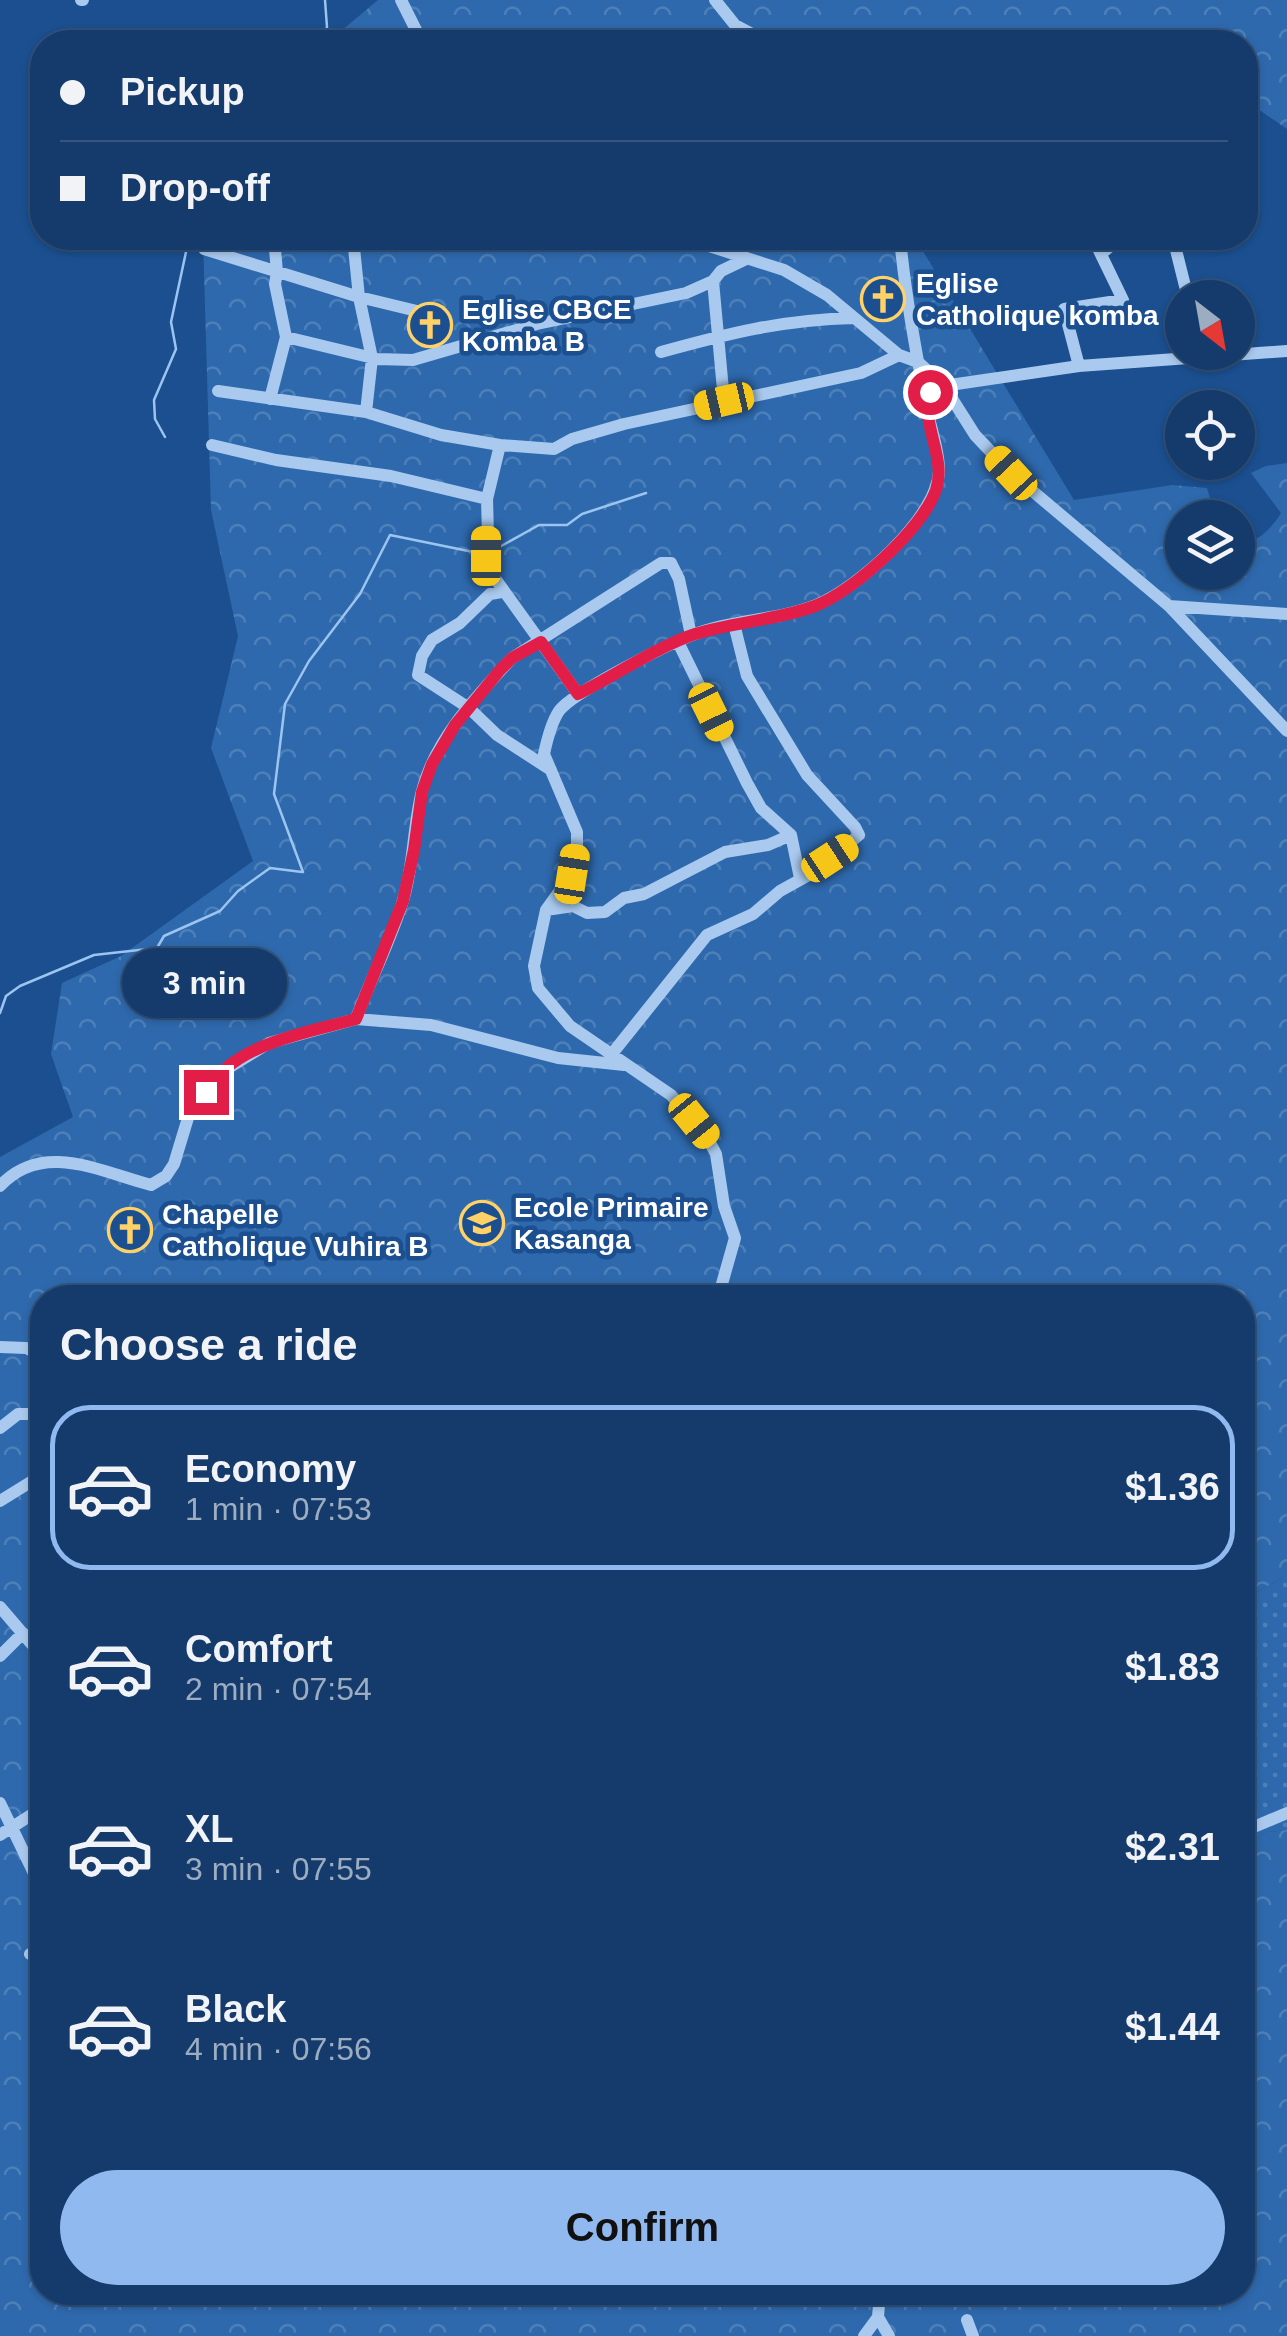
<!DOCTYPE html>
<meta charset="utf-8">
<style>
:root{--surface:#143b6b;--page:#1d4271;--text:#f1f3f6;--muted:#9dadc1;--line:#33557e;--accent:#90b9f0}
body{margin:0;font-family:Helvetica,sans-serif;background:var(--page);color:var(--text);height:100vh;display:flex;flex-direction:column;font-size:38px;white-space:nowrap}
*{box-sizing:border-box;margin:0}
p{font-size:32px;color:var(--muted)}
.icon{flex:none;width:55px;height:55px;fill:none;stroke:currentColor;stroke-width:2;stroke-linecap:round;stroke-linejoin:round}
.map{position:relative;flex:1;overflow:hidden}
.drawer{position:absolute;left:30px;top:1285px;width:1225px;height:1020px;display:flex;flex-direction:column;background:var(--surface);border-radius:40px;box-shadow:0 2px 8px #0004,0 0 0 2px var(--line)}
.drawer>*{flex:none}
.guide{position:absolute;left:30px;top:30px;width:1228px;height:220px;border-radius:40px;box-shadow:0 2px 8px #0004,0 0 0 2px var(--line);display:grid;align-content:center;height:220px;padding:0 30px;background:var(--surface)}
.needle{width:65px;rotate:149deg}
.fabs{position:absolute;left:1165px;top:280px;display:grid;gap:20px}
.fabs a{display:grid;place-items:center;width:90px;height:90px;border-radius:50%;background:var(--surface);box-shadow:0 2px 8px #0004,0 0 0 2px var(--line);font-size:50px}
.end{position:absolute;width:45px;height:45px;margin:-22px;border:12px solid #e11d48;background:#fff;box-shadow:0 0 0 5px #fff}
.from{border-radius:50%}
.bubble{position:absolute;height:70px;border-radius:35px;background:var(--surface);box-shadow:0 2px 8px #0004,0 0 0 2px var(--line);font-size:32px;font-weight:700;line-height:70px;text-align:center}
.car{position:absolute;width:30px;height:60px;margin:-30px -15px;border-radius:12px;box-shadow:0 0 8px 2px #0007;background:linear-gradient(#f5c518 24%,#345 0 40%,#f5c518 0 76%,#345 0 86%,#f5c518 0)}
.guide b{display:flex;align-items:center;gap:35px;height:95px;font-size:38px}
.guide b+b{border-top:2px solid var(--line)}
.guide i{width:25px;height:25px;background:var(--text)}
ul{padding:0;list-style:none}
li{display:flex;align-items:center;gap:30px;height:165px;margin:0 20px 15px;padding:0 10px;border:5px solid transparent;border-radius:40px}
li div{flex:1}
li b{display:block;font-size:38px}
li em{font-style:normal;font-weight:700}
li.on{border-color:var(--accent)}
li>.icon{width:90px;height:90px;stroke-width:1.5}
h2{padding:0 30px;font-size:45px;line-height:120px}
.cta{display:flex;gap:20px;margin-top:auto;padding:20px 30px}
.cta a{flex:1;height:115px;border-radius:60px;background:var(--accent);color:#111;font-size:40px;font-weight:700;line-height:115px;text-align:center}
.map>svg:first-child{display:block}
.grass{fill:url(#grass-dots)}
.forest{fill:url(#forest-crowns)}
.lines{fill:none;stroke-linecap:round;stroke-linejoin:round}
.stream{stroke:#9cc4f0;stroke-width:2.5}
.minor{stroke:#a9c9ee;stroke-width:12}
.route{stroke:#e11d48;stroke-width:12}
.labels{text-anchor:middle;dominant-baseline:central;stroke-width:9;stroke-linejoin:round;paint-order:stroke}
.poi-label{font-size:28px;font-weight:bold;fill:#fff;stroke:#1b4f8f;text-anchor:start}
</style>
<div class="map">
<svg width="1287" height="2336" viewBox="0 0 1287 2336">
<defs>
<pattern id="grass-dots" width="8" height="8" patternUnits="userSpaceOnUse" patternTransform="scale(2.5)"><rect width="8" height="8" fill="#2e69ad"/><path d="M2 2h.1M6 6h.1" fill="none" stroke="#4d80b9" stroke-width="1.8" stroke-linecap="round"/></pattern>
<pattern id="forest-crowns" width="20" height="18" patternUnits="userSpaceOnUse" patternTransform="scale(2.5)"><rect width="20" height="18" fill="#2e69ad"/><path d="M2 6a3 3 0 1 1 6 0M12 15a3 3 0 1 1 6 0" fill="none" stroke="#4d80b9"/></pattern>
</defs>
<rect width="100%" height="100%" fill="#1b4f8f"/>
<!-- grass -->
<path class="grass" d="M1287,1575V1830L1267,1832L1243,1845V1600Z"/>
<!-- forest -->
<path class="forest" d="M378,0H1287V129L1245,100V42H328Z
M203,238H915L1074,500L1172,485L1207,488L1212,505L1210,517L1182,518V572H1238V544C1258,543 1271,529 1281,513L1251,473L1266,466L1287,463V1575L1243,1600L1242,1298H42V2292H1242L1243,1845L1267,1832L1287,1830V2336H0V1157L73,1117L51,1054L62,983L121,956L253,861L211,748L238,636L211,510Z"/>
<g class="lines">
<!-- stream -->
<path class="stream" d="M321,42L327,27L325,0
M165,437L155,419L154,400L176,349L171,322L189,238
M494,550L539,525H567L582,514L646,493
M303,872L274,794L285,704L309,661L360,594L390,535L483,554
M0,1013L6,996L20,986L94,955L157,948L164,936L220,911L238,891L270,868L302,872"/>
<!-- minor -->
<path class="minor" d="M81,0H83
M401,0L422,42
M715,0L735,25L767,42
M353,238L359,297L372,358L366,412
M364,238L385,243
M684,238L784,270L827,295L899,355L918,362L944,386L975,435L1011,473L1169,606L1287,731
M1173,238L1188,298
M204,249L359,297L421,312
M1101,254L1120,238
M713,281L724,401
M286,337L377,359L413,360L537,324L686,293L713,281L721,271L746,259
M661,352C730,333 781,320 854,318
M1079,366L1064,309L1123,300L1093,238
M936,387L1079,366L1287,351
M218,391L366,412L441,435L500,445L554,449L572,439L624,424L861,373L899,355
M270,399L286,337L275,284L277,272L274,238
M212,445L276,460L391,476L487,499
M500,445L487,499L489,570L578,694
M502,592L490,594L460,623L432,640L422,656L418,675L469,708L497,735L551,770
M1169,606L1287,614
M678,642L747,783L761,808L791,835L800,878
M546,910L573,906L587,913L605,912L624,898L644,894L725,852L768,845L791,835
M356,1019C370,980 393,936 404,897C414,862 413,826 422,791C435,739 477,696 512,658L661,563H671L679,579L691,635
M611,1055L707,935L753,914L780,891L816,871L859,835L855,827L807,775L747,676L734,624
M0,1186C43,1140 101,1172 151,1185L166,1176L174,1164L191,1108L214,1077L269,1043L356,1019L431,1025L558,1058L624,1065
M718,1298L735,1238L724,1206L716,1154L707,1137L671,1095L570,1026L538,988L534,966L546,910L572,874L577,848V832L544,754C547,740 551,723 559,711C573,692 665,646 690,636C730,619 776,621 816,605C857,589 939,516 939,470C939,448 929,424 926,403C915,348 905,293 900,238
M0,1347L26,1348L42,1356
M0,1428L18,1414H30
M0,1501L42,1475
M0,1607L42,1656
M0,1656L23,1633
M0,1803L42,1890
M1242,1832L1287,1813
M0,1835L42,1808
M30,1954L42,1949
M878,2317L889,2336
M967,2320L973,2336
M864,2336L878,2317L880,2292"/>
</g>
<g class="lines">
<!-- route -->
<path class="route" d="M206,1092C234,1043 306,1033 356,1019L403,901L414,850L422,792L432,764L455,725L500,670L512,658L541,642L578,694C612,677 661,645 695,634C734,622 777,620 815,606C853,592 922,529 936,490C947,457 920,425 930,392"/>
</g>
<!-- icons -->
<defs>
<symbol id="church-ring" viewBox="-11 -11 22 22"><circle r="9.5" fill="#1b4f8f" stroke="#ffd166" stroke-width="1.5"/><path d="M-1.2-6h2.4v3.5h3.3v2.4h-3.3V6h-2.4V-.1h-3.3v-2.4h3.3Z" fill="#ffd166"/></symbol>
<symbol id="school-ring" viewBox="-11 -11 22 22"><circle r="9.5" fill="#1b4f8f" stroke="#ffd166" stroke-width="1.5"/><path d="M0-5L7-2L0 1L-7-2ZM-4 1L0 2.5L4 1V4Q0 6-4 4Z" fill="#ffd166"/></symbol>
</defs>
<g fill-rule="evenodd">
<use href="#church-ring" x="858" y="274" width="50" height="50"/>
<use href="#church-ring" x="405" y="300" width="50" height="50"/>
<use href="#school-ring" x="457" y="1198" width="50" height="50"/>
<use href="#church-ring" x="105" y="1205" width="50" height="50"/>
</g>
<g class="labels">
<!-- poi labels -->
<g class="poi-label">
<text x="916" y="283">Eglise<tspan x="916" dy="32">Catholique komba</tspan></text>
<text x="462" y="309">Eglise CBCE<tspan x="462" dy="32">Komba B</tspan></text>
<text x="514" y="1207">Ecole Primaire<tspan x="514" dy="32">Kasanga</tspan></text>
<text x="162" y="1214">Chapelle<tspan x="162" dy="32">Catholique Vuhira B</tspan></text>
</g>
</g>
</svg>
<div class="fabs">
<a><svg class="needle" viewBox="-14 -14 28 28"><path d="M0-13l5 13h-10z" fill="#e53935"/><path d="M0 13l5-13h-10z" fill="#9dadc1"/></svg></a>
<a><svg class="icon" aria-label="locate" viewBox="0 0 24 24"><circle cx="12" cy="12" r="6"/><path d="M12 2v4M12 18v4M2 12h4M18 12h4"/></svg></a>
<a><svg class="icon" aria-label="layers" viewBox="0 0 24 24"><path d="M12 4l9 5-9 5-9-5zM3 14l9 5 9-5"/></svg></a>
</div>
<i class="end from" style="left:930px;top:392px"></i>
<i class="end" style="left:206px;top:1092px"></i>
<div class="bubble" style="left:122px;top:948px;width:165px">3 min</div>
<i class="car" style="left:724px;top:401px;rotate:257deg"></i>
<i class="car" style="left:1011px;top:473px;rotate:317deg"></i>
<i class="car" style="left:486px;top:556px;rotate:0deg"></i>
<i class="car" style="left:711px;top:712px;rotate:154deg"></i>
<i class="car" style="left:830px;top:858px;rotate:57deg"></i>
<i class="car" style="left:572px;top:874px;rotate:9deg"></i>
<i class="car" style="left:694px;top:1121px;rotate:141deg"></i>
<div class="guide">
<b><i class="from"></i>Pickup</b>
<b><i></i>Drop-off</b>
</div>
<section class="drawer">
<h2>Choose a ride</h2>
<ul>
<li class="on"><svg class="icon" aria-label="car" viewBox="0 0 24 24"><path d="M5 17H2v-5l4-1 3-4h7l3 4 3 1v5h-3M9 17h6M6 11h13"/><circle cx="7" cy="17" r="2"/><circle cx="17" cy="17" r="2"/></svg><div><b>Economy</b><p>1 min · 07:53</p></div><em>$1.36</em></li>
<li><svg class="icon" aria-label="car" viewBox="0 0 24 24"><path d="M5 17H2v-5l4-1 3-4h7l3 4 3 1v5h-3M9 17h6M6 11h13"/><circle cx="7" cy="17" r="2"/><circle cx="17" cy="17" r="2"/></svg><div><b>Comfort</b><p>2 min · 07:54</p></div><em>$1.83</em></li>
<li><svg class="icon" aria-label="car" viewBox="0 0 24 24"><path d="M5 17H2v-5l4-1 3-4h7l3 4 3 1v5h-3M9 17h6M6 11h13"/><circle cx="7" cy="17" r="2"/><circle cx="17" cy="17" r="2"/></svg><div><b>XL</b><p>3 min · 07:55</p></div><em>$2.31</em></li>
<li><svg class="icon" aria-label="car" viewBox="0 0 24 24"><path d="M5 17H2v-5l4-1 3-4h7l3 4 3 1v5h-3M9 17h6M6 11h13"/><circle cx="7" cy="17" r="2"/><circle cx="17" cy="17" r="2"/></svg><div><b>Black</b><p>4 min · 07:56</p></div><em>$1.44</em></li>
</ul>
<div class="cta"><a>Confirm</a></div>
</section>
</div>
